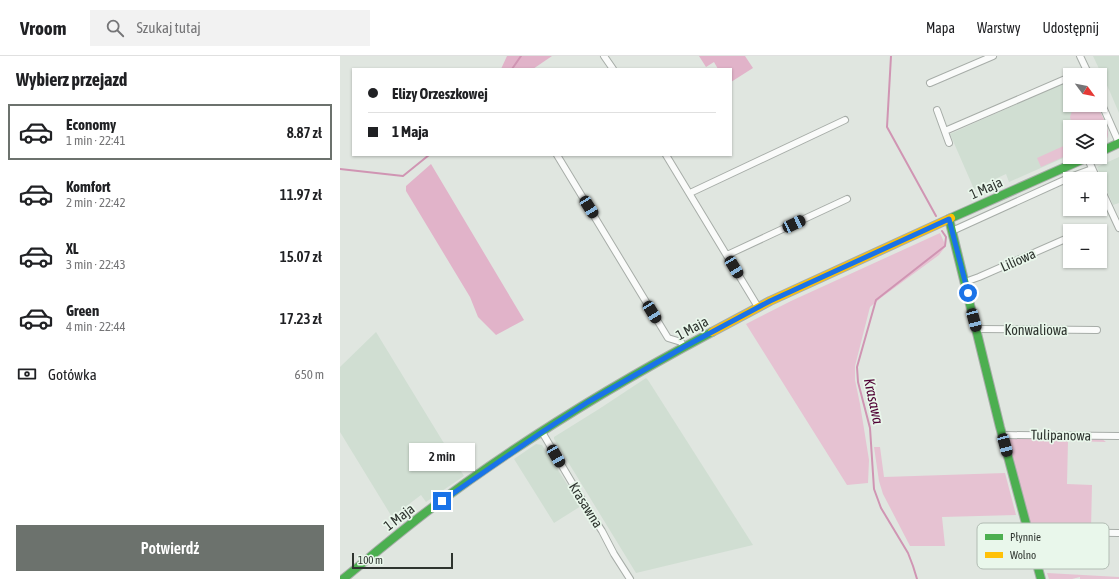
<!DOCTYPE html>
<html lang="pl">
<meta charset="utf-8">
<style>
:root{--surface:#fff;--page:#f2f2f2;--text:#202124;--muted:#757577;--line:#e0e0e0;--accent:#6c726d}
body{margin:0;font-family:"Asap Condensed",sans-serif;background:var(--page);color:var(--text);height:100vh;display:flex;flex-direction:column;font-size:15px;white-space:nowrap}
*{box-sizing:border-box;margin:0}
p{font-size:13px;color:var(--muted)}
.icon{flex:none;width:22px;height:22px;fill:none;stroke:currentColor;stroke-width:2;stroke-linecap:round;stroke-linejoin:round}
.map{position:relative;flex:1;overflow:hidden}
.details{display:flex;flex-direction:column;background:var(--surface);width:340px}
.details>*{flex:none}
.hud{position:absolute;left:12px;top:12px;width:380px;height:88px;border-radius:0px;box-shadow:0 1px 3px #0004;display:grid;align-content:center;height:88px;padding:0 16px;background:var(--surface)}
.needle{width:26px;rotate:122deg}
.fabs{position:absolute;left:723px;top:12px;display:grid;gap:8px}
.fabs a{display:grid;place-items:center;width:44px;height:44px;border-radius:0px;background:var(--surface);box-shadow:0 1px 3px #0004;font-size:20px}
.scale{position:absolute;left:12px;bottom:10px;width:101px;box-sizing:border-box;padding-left:4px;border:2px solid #2e342f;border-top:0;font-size:11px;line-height:14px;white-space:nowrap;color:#2e342f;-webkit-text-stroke:3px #e9f7eb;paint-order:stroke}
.end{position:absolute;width:18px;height:18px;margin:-9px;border:5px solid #1a73e8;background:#fff;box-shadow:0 0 0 2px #fff}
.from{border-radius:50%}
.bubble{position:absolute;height:28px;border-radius:0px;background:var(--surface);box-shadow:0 1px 3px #0004;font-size:13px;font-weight:600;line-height:28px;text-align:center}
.car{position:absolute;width:12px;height:24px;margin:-12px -6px;border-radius:5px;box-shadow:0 0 3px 1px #0007;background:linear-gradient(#222 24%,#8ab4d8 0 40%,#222 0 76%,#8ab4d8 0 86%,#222 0)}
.hud b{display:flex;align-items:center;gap:14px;height:38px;font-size:15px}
.hud b+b{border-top:1px solid var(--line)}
.hud i{width:10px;height:10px;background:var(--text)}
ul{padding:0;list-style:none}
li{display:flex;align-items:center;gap:12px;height:56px;margin:0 8px 6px;padding:0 8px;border:2px solid transparent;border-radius:0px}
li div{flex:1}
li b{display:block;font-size:15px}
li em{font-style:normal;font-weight:600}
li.current{border-color:var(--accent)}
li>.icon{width:36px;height:36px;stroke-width:1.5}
h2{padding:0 16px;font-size:18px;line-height:48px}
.pay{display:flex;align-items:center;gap:10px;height:44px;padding:0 16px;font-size:15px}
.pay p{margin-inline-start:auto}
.action{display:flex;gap:8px;margin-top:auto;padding:8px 16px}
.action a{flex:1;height:46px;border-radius:0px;background:var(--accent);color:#fff;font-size:16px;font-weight:600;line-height:46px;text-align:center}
header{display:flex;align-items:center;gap:24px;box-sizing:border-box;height:56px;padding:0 20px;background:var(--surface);border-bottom:1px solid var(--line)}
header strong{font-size:19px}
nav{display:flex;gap:22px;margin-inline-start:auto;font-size:14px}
.search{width:280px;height:36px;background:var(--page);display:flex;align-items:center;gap:10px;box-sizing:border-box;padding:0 14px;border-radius:0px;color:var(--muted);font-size:15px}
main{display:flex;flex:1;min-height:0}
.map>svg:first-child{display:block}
.built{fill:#d0ded2}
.green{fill:#e6c2d2}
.forest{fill:#e1b3c9}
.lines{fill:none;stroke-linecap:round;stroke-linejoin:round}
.stream{stroke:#d095b3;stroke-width:2}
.street-casing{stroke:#a7ada8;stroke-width:8}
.fast-casing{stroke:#a7ada8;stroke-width:10}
.slow-casing{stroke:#a7ada8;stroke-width:10}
.street{stroke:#fafbfa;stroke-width:6}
.fast{stroke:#4caf50;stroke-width:8}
.slow{stroke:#ffc107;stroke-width:8}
.route{stroke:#1a73e8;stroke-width:5}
.labels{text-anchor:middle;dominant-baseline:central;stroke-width:3.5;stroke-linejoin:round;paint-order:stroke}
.street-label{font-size:14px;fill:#2e342f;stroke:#e9f7eb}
.water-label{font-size:15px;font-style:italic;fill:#500034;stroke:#e9f7eb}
.key{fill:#e9f7eb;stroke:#b1bcb3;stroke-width:1}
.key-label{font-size:11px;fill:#2e342f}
</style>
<header>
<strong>Vroom</strong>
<div class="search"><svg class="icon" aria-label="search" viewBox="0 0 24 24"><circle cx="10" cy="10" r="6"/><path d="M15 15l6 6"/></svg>Szukaj tutaj</div>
<nav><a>Mapa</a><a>Warstwy</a><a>Udostępnij</a></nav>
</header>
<main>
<section class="details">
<h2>Wybierz przejazd</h2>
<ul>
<li class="current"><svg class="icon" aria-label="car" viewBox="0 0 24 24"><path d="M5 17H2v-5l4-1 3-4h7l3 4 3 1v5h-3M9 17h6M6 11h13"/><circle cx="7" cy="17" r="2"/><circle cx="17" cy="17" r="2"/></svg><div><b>Economy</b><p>1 min · 22:41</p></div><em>8.87 zł</em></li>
<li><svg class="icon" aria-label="car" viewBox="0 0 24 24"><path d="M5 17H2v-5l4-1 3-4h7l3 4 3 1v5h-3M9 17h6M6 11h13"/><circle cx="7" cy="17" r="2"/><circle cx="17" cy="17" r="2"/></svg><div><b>Komfort</b><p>2 min · 22:42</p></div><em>11.97 zł</em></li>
<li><svg class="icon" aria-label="car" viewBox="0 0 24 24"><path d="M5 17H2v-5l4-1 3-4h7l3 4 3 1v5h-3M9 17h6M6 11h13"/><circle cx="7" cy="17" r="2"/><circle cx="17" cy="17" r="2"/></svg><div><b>XL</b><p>3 min · 22:43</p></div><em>15.07 zł</em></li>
<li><svg class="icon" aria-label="car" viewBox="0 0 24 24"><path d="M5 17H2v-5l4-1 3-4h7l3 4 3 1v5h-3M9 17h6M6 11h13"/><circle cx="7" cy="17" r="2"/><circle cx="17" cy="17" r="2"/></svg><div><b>Green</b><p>4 min · 22:44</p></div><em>17.23 zł</em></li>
</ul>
<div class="pay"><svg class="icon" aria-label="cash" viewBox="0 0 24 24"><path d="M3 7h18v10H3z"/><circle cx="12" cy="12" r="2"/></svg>Gotówka<p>650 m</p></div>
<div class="action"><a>Potwierdź</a></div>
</section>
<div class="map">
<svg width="779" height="523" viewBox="0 0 779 523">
<rect width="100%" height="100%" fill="#e0e6e0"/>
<!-- built -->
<path class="built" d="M753,0H779V57L770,36Z
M730,24V49H746L755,71H730V99L669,126L666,118L634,133L610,78Z
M779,101V147L773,149L757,111Z
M36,276L124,420L86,446L81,439L52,461L0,376V311Z
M306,322L308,324L413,489L296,517L214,383V381L259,353Z
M196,388L202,389L241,450L214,467L174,403Z"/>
<!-- green -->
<path class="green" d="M734,49H757C762,61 777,82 760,89V71H733L730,61Z
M730,87V98L701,111L697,102Z
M600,177L604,186L605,191L599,199L542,241L530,251L515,310V324L520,348L529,404L528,427L507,429L406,268L451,245Z
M673,381L761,382L766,386L728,385L727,428L752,429L751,474L703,473L691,469L668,388L670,384Z
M534,391H540L544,421L665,417L676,459L602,461L605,490H570L543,438L539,425Z
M707,517L779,521V523H740V521L732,523H709Z"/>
<!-- forest -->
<path class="forest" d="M167,0H212L193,13H161Z
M359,0H405L413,12L391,26V13H378L374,6L366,11Z
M91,108L184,264L156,279L138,261L130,241L66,135V130Z"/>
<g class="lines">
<!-- stream -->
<path class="stream" d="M551,0L547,71L596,160
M172,13L181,0
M0,113L63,120L89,99
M577,523L573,510L568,497L541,452L534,433L530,372L518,326L517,311L536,244L605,190L606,181L602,175"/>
<defs>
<path id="street" d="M264,0L273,13
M740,0L749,19
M735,19L747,14
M590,27L653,0
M760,44L779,87
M597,54L609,87
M605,75L730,21
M217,99L328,282L341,286L344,291
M326,99L418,251
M747,101L757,123
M760,131L779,172
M350,137L505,64
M612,175L733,120L752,113
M387,199L507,143
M625,226L639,221L730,181
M636,273L757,274
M202,376L244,447L262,475L274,498L290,523
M663,379L779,380
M689,477L696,476L779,477"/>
<path id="fast" d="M760,96L779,87
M611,162L748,101
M609,163L660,371L701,523
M3,523C29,502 54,481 81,460C172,390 271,330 372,276"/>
<path id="slow" d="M372,276L430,245L611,162"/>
</defs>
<!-- street casing -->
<use href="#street" class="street-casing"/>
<!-- fast casing -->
<use href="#fast" class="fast-casing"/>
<!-- slow casing -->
<use href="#slow" class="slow-casing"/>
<!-- street -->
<use href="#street" class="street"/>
<!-- fast -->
<use href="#fast" class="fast"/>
<!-- slow -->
<use href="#slow" class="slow"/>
</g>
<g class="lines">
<!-- route -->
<path class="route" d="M102,445L202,376L248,346L344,291L430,245L609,163L628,237"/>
</g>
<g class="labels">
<!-- street labels -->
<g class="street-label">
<text transform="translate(646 132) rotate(-24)">1 Maja</text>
<text transform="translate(678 204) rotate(-24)">Liliowa</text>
<text transform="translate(352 272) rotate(-28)">1 Maja</text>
<text x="696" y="274">Konwaliowa</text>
<text transform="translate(721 379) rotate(1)">Tulipanowa</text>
<text transform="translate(246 449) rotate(58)">Krasawna</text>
<text transform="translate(59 461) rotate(-37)">1 Maja</text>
</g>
<!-- water labels -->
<g class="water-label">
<text transform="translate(534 345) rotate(78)">Krasawa</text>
</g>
</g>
<!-- legend -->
<rect x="637" y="467" width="132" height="46" rx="6" class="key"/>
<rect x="645" y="478" width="18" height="6" fill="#4caf50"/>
<rect x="645" y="496" width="18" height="6" fill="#ffc107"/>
<g class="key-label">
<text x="670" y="485">Płynnie</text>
<text x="670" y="503">Wolno</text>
</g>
</svg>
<div class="fabs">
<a><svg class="needle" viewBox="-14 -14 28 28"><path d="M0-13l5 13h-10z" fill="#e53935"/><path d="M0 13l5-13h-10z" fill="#757577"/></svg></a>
<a><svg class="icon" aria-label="layers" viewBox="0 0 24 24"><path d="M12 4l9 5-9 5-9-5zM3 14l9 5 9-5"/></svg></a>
<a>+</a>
<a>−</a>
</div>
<div class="scale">100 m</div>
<i class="end from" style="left:628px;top:237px"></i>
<i class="end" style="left:102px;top:445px"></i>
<div class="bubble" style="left:69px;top:387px;width:66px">2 min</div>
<i class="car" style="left:249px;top:151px;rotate:148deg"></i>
<i class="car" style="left:454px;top:168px;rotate:65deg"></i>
<i class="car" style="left:394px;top:211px;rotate:149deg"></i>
<i class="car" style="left:312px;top:256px;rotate:149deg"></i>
<i class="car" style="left:634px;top:264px;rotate:165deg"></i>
<i class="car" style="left:665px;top:389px;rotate:165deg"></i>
<i class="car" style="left:216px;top:400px;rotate:150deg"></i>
<div class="hud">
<b><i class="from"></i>Elizy Orzeszkowej</b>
<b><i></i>1 Maja</b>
</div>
</div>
</main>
